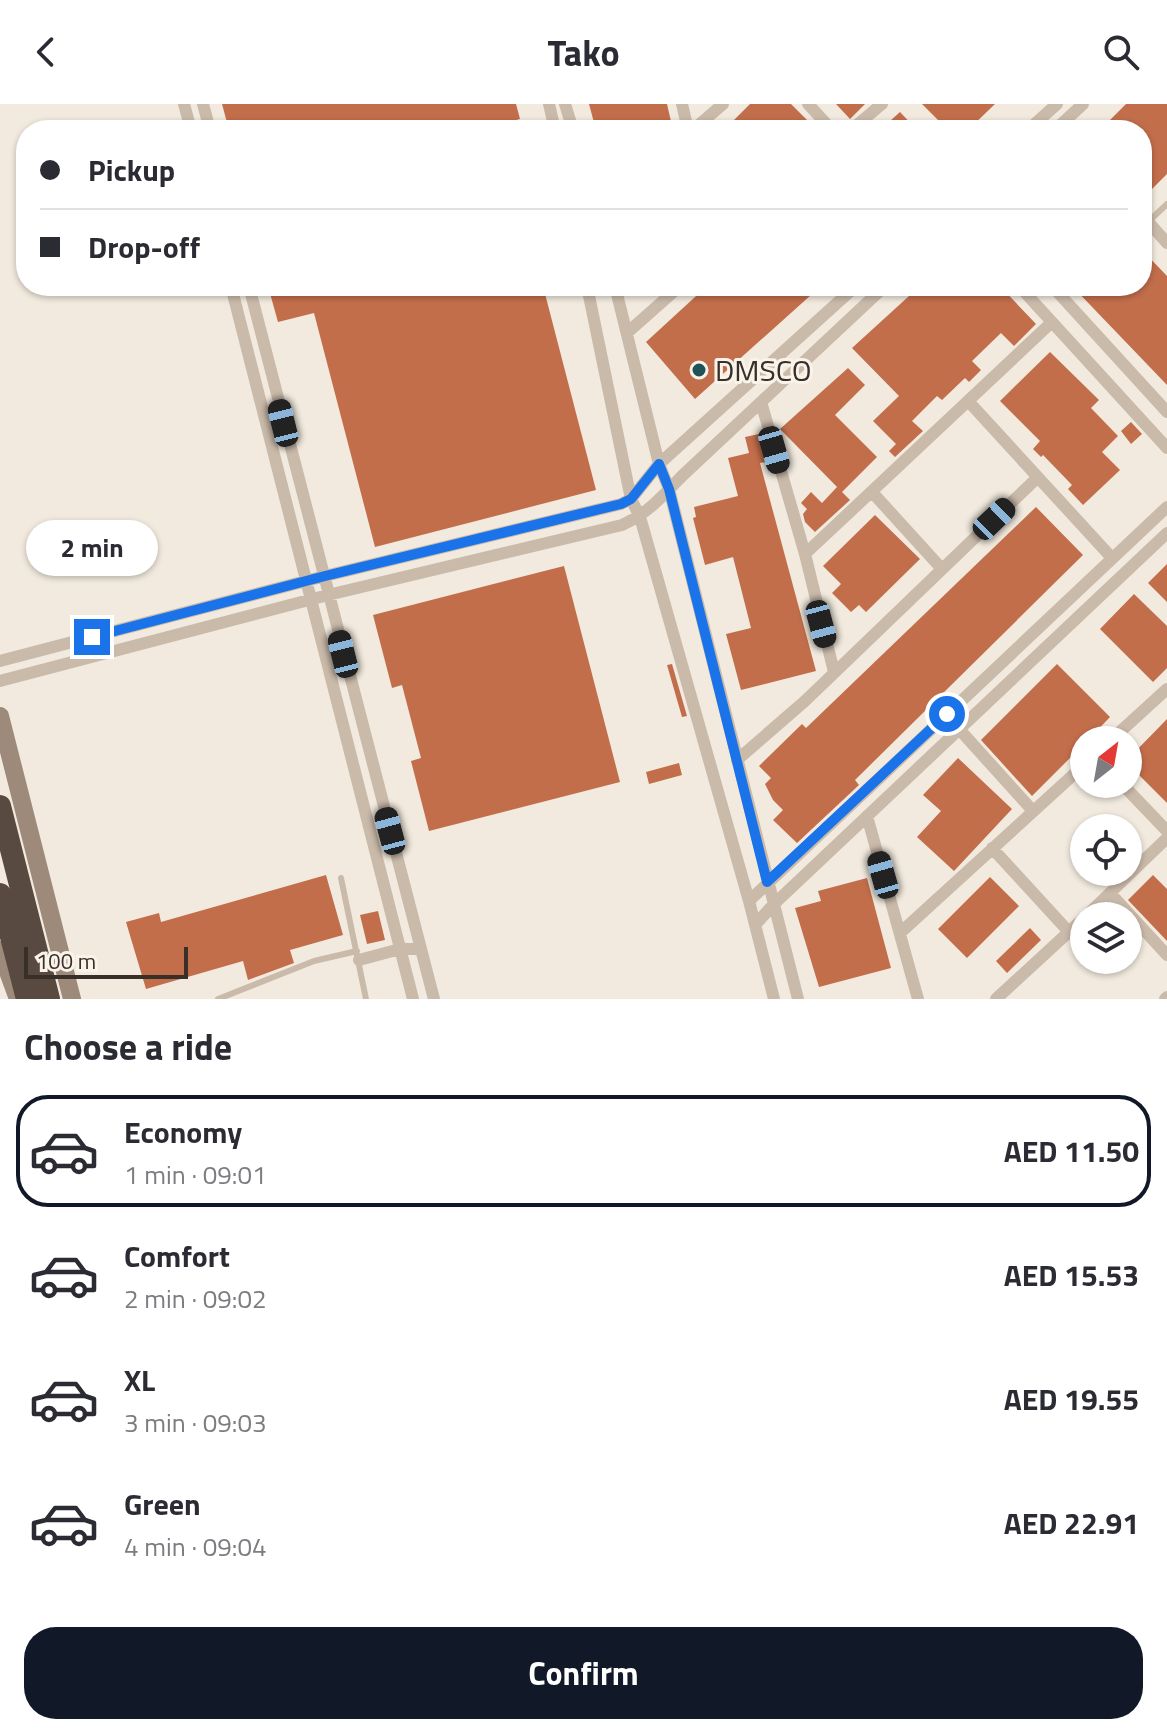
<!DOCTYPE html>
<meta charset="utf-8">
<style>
:root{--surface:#fff;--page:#f7f7f7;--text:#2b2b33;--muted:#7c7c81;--line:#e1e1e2;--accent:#111827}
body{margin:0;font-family:"Titillium Web",sans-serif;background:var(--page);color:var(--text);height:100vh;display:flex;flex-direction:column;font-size:30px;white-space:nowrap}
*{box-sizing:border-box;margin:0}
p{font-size:26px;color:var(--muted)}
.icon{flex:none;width:44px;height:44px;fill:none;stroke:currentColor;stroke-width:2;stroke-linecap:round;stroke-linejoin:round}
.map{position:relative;height:895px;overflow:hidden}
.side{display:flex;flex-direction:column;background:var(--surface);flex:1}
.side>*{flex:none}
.top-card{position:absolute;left:16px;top:16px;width:1136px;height:176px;border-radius:32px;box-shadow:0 2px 6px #0004;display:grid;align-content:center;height:176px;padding:0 24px;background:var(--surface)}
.needle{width:52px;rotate:31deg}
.tools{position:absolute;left:1070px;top:622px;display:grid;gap:16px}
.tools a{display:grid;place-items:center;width:72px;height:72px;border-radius:50%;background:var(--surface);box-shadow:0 2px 6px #0004;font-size:40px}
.scale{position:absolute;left:24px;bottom:20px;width:164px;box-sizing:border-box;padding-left:8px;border:4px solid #382f29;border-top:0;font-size:22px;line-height:28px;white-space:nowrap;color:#382f29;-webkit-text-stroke:6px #faf3ea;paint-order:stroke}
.end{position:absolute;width:36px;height:36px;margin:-18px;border:10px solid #1a73e8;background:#fff;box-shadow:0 0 0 4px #fff}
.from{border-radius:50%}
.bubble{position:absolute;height:56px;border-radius:28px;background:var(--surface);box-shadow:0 2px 6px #0004;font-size:26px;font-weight:700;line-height:56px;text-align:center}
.car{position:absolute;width:24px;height:48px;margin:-24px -12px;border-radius:10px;box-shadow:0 0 6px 2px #0007;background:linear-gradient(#222 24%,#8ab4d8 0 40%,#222 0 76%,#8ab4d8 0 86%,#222 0)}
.top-card b{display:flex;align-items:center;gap:28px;height:76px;font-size:30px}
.top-card b+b{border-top:2px solid var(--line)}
.top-card i{width:20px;height:20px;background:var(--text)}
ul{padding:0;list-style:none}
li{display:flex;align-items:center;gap:24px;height:112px;margin:0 16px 12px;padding:0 8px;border:4px solid transparent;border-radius:32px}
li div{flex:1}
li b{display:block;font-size:30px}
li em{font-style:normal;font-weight:700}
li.current{border-color:var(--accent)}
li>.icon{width:72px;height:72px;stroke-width:1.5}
h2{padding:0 24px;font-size:36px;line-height:96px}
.button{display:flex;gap:16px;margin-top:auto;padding:16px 24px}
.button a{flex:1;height:92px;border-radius:32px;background:var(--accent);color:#fff;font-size:32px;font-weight:700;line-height:92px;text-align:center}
header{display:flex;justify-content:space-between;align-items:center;height:104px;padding:0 24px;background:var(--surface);font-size:36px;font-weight:700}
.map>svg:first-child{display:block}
.building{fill:#c36e4b}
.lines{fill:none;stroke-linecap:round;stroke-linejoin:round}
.lane{stroke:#cabaaa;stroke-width:6}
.street{stroke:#cabaaa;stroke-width:12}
.secondary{stroke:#9e8a7b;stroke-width:18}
.highway{stroke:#584941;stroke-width:22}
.route{stroke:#1a73e8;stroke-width:10}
.poi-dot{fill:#205258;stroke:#faf3ea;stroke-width:3}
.labels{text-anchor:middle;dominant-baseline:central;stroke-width:6;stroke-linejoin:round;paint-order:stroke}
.poi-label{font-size:30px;fill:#382f29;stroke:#faf3ea;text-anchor:start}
</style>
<header><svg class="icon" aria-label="back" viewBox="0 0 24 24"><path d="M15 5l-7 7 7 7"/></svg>Tako<svg class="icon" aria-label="search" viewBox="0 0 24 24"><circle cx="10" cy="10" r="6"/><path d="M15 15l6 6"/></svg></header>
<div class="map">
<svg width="1167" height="895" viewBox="0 0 1167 895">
<rect width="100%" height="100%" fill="#f2eade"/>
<!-- building -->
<path class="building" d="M222,0H516L520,15L477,26H229Z
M589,0H667L673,26H596Z
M750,0H791L817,26H724Z
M836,0H865L850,15Z
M922,0H995L968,26H948Z
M1126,0H1167V70L1147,90L1142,85V26H1100Z
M900,8L917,26H880Z
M1142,146L1167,172V281L1072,182H1142Z
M268,182H453L454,186L471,182H543L596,386L375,443L314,209L278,218Z
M707,182H821L695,295L646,238Z
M920,182H1000L1036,220L1014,242L1001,229L972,257L981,266L969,278L965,274L942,296L937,292L912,317L923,327L895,353L889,347L896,340L873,317L899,292L852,244Z
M1050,248L1099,296L1091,304L1118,332L1102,348L1120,366L1083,401L1068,385L1072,381L1043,351L1041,353L1033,345L1040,337L1000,297Z
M848,264L865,281L835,311L877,353L842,388L850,396L815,428L805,418L803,410L807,405L801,399L811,388L822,399L837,383L840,386L780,325Z
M1131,318L1142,330L1131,340L1121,327Z
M759,330L766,358L760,359L816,567L741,586L726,530L751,524L733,453L705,461L693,414L696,413L694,403L738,392L728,354L749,349L745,333Z
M1036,403L1083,451L855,676L859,681L797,739L773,716L783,706L773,696L765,680L771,674L759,662L802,620L806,624Z
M875,411L920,455L866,508L859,501L851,508L832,489L841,480L823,462Z
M1167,460V498L1148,479Z
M564,462L620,678L429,727L411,657L421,654L402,581L392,584L373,511Z
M1134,490L1167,522V564L1153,578L1100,525Z
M672,560L687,612L682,613L667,561Z
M1057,560L1110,613L1088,636H1084V640L1032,692L981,636Z
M1167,615V699L1128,660V655Z
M958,654L1012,705L954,767L917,733L941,707L923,691Z
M679,659L682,671L649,680L646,668Z
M326,771L343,831L290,846L294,859L248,876L243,857L146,885L126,818L159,809L161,818Z
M1153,771L1167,785V837L1128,796Z
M990,773L1019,802L967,854L938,825Z
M867,774L891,864L819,883L795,804L821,797L818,787Z
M378,807L385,836L367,840L360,811Z
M1030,824L1041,836L1007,869L996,857Z"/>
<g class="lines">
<!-- lane -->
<path class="lane" d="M1149,117L1167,100
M341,774L366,895
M218,895L314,857L357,847"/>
<!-- street -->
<path class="street" d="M184,0L191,26
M203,0L210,26
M549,0L555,26
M565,0L573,26
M682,0L688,26
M808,0L832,26
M693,26L723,0
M851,26L882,0
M1028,26L1057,0
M1055,26L1083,0
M1142,111L1167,139
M231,182L413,895
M249,182L434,895
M587,182L631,395L640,413L749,797L774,895
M615,182L659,360L669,385L798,895
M1019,182L1167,344
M1052,182L1167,308
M628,228L680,182
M761,298L805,450L834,568
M969,298L1112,454
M872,388L942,465
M805,450L1052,218
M0,557L325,472L621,400L631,395L659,360L856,182
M0,577L328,491L622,421C647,410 663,392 682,372L885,182
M959,625L1033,707
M1111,636L1167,585
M737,656L805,597L1037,374
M1122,680L1167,727
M867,712L918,895
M992,744L1069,828
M1110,789L1167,851
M749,797L1167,403
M1086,812L1167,734
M755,821L773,801L1167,429
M900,829L1084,661
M359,856L400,845H421
M996,895L1084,814
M1165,895L1167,893"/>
<!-- secondary -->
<path class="secondary" d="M0,612L72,895
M0,846L18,895"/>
<!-- highway -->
<path class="highway" d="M0,702L49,895
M0,790L27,895"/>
</g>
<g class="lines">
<!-- route -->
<path class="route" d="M92,533L325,472L621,400L631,395L659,360L669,385L767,778L947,610"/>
</g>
<!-- markers -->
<circle class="poi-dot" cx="699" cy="266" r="8"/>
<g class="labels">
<!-- poi labels -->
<g class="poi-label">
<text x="715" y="266">DMSCO</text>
</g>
</g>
</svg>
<div class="tools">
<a><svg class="needle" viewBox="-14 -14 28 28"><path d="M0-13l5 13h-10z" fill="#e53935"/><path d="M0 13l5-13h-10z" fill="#7c7c81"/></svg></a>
<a><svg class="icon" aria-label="locate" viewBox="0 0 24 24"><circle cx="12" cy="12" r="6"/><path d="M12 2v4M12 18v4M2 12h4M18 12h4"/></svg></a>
<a><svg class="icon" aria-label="layers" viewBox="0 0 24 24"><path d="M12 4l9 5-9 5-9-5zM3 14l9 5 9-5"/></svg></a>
</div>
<div class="scale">100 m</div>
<i class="end from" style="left:947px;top:610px"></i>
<i class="end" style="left:92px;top:533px"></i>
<div class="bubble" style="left:26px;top:416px;width:132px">2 min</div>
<i class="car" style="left:283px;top:319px;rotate:346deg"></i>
<i class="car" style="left:774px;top:346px;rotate:164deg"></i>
<i class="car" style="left:994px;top:415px;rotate:46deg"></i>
<i class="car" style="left:821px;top:520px;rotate:165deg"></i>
<i class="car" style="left:343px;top:550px;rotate:346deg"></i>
<i class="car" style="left:390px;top:727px;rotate:345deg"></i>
<i class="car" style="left:883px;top:771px;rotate:344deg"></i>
<div class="top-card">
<b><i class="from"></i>Pickup</b>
<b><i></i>Drop-off</b>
</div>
</div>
<section class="side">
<h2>Choose a ride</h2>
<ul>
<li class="current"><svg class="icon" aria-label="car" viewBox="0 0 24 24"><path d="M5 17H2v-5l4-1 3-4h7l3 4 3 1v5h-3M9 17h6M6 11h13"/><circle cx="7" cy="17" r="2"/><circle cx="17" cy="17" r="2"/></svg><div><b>Economy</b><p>1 min · 09:01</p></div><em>AED 11.50</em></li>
<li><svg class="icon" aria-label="car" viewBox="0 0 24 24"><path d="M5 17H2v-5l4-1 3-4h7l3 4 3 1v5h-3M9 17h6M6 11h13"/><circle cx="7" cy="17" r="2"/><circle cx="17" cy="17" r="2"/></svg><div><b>Comfort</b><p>2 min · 09:02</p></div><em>AED 15.53</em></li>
<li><svg class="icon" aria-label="car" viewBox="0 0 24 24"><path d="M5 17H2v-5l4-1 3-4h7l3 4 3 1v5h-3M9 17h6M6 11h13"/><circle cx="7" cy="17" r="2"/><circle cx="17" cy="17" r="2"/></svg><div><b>XL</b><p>3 min · 09:03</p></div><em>AED 19.55</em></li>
<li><svg class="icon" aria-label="car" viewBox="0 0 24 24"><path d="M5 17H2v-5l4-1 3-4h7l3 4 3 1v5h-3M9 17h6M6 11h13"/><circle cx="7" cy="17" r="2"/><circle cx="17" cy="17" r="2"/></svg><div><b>Green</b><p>4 min · 09:04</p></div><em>AED 22.91</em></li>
</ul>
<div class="button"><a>Confirm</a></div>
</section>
